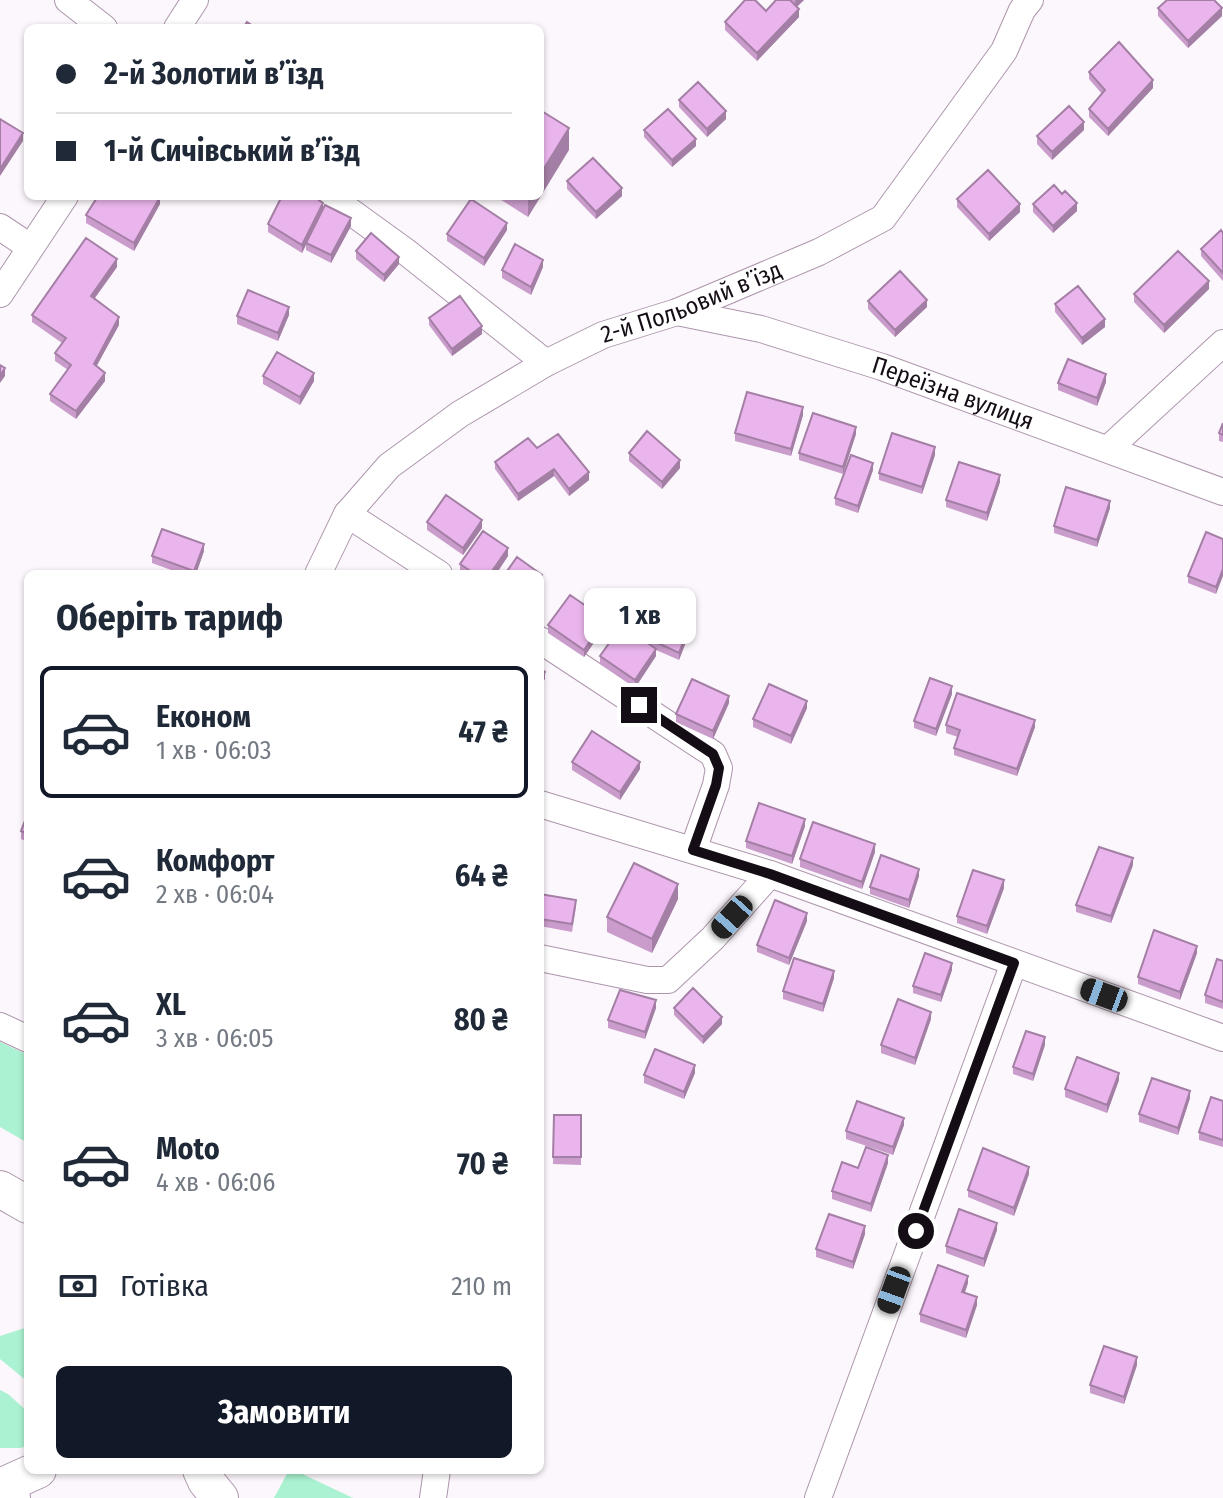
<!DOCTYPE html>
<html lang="uk">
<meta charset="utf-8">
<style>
:root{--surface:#fff;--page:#f6f6f7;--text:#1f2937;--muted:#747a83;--line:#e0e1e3;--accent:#111827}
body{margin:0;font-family:"Fira Sans Condensed",sans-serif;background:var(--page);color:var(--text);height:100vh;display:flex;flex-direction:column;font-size:30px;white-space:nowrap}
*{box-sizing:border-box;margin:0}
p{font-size:26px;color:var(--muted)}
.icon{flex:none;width:44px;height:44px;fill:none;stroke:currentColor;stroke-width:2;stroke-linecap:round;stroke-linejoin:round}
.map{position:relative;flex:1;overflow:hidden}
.details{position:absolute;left:24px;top:570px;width:520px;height:904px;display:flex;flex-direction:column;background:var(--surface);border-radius:12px;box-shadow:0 2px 6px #0004}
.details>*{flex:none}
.banner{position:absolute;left:24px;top:24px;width:520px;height:176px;border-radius:12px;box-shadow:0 2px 6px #0004;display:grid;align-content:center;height:176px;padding:0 32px;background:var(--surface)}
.end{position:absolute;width:36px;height:36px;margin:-18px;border:10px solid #150d15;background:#fff;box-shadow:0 0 0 4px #fff}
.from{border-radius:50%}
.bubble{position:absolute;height:56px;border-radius:12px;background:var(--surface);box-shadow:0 2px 6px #0004;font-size:26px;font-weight:700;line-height:56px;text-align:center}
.car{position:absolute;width:24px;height:48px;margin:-24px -12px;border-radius:10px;box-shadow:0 0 6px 2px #0007;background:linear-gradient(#222 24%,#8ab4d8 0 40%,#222 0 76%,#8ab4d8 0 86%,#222 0)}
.banner b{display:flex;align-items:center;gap:28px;height:76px;font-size:30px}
.banner b+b{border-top:2px solid var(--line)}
.banner i{width:20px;height:20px;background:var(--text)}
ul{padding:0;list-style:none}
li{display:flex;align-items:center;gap:24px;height:132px;margin:0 16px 12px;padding:0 16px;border:4px solid transparent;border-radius:12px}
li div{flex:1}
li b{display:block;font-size:30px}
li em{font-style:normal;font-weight:700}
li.on{border-color:var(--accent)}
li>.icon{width:72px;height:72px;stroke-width:1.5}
h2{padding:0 32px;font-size:36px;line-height:96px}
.pay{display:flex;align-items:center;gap:20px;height:88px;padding:0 32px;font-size:30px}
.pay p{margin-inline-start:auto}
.primary-button{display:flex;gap:16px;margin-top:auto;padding:16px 32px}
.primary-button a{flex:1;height:92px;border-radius:12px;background:var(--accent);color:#fff;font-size:32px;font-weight:700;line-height:92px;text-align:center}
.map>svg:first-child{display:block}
.green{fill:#aaf2d1}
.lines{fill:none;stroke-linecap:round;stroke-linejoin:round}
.minor-casing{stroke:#ad96ad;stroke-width:28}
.secondary-casing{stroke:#ad96ad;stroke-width:38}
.primary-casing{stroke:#ad96ad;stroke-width:42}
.minor{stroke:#fff;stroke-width:26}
.secondary{stroke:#fff;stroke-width:36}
.primary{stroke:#fff;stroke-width:40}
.wall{fill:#c99ccb}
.shaded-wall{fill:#a47fa5}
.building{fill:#eab5ec;stroke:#a47fa5;stroke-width:2}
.route{stroke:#150d15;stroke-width:10}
.labels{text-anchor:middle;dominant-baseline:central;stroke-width:8;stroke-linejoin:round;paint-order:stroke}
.street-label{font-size:24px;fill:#150d15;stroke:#fcf7fc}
</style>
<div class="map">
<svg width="1223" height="1498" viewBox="0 0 1223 1498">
<rect width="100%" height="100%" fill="#fcf7fc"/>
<!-- green -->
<path class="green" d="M0,1042L28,1055V1143L0,1127Z
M28,1327V1382L0,1359V1336Z
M0,1390L8,1394L28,1412V1446L20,1448H0Z
M289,1470H294L353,1498H274Z"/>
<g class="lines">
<defs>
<g id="minor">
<path d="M68,0L104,28"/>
<path d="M177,28L195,0"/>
<path d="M329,196L405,251L546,363"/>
<path d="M0,227L30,247"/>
<path d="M0,294L65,196"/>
<path id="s1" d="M677,312L761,329L882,367L1223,492"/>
<path d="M1108,449L1223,343"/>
<path d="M347,514L439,574"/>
<path id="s2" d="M318,574L347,514L389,466L460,414L546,363L603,335L677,312L819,252L883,218L1004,51L1022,10L1030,0"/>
<path d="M540,640L713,754L719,768L716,785L693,850"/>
<path d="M540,804L770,874L1223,1038"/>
<path d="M540,958L647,980H668L713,938L770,874"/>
<path d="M0,1026L28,1039"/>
<path d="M433,1498L437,1470"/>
<path d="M818,1498L1014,963"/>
</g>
<path id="secondary" d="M0,1189L28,1205
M201,1470L206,1481L220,1498
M0,1487L38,1470"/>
<path id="primary" d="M0,1497L10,1498"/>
</defs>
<!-- minor casing -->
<use href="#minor" class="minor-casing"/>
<!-- secondary casing -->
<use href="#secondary" class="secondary-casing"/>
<!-- primary casing -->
<use href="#primary" class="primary-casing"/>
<!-- minor -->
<use href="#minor" class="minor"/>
<!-- secondary -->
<use href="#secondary" class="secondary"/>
<!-- primary -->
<use href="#primary" class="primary"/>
</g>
<!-- wall -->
<path class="wall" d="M776,0H804L797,7L799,17L757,61L725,30V22L766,11Z
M1158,8L1222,16L1188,48L1158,16Z
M1089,72L1153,88L1108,136L1089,117V109L1102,94L1089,79Z
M679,100L726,119L707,137L679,107Z
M644,130L696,146L672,167L644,137Z
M1084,130L1052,160L1037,144V136Z
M569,150L528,217L498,198V196H540Z
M567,181L622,196L596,219L567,189Z
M957,199L1020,212L989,241L957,207Z
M160,204L134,251L86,223V215Z
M1033,204L1077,211L1053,233L1033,212Z
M323,208L351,226L331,263L306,250V245L302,253L268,232V224Z
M507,230L484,266L447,241V234Z
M1223,233V281L1201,256V249Z
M356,251L399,264L384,282L356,259Z
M117,267L95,298L119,325L96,366L105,381L76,419L50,401V394L68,370L55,361V353L62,343L32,322V315Z
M543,267L531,295L502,278V270Z
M1209,289L1164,333L1134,302V294Z
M868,301L927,307L895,337L868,309Z
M1055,304L1105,327L1082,345L1055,312Z
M289,315L278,341L237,324V316Z
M429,318L482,334L452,356L429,325Z
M263,376L314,381L300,405L263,384Z
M1106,382L1097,406L1058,390V383Z
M803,415L791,456L735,441V433Z
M1223,423V442L1219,441V433Z
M856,434L843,474L799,460V453Z
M537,448L589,480L569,496L554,476L518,501L495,469V462Z
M629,453L680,468L662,489L629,461Z
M935,455L922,494L879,480V473Z
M873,470L858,513L835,505V498Z
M1000,482L987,521L946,507V500Z
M1110,508L1097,547L1054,533V526Z
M427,522L482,528L463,555L427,530Z
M1223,539L1216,594L1188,583V576Z
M204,551L196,574H182L152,563V556Z
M508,556L496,574H464L460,571V564Z
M548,625L605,627L584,657L548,633Z
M691,629L679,660L656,650V656L635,688L600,664V656L647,643V638Z
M952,694L936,736L914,728V721Z
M729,703L713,739L676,722V714Z
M807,708L791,744L753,727V719Z
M946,725L1035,727L1017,776L954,755V748L958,737L946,733Z
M572,762L640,769L620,800L572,770Z
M28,813V842L21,839V831Z
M805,826L792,864L746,848V841Z
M875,852L862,889L800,867V859Z
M1133,865L1111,923L1076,912V905Z
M919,876L909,908L870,894V887Z
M1004,888L987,934L957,923V916Z
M540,894L576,907L572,932L540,926Z
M678,899L652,953L607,932V917Z
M807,921L789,965L757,952V945Z
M1197,953L1180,1000L1138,984V977Z
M1223,961V1009L1205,1003V995Z
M952,970L941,1002L913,993V986Z
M834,978L823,1012L783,999V991Z
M656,1008L645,1039L608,1028V1020Z
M674,1008L722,1024L703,1044L674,1015Z
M931,1019L915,1065L881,1053V1045Z
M1045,1045L1033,1081L1013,1074V1067Z
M695,1073L684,1099L644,1083V1075Z
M1119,1080L1107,1113L1065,1097V1089Z
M1190,1098L1178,1135L1139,1122V1114Z
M1223,1101V1147L1199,1140V1132Z
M554,1115H581V1165L553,1164Z
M904,1125L893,1155L846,1139V1131Z
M888,1163L871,1212L832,1199V1191L858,1168Z
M1029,1174L1014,1216L968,1197V1190Z
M997,1230L984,1267L946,1253V1246Z
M865,1234L853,1269L816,1257V1249Z
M968,1283L965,1293L977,1305L966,1338L920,1322V1314Z
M1137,1365L1124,1404L1090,1393V1385Z"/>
<!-- shaded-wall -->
<path class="shaded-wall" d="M796,0H804L795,8V1Z
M1222,8V16L1188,48V41Z
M799,9V17L757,61V53Z
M1153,80V88L1108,136V129Z
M726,111V119L707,137V129Z
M1084,122V130L1052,160V152Z
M569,128V150L528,217V196H540V175Z
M23,133V141L0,176V169Z
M696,139V146L672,167V160Z
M622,188V196L596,219V212Z
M160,197V204L134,251V243Z
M323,203V210L302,253V245Z
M1077,203V211L1053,233V226Z
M1020,204V212L989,241V234Z
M351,218V226L331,263V255Z
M507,223V230L484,266V258Z
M399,257V264L384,282V275Z
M117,259V267L91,303V296Z
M543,260V267L531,295V287Z
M1209,281V289L1164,333V325Z
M927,300V307L895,337V330Z
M289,307V315L278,341V333Z
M119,317V325L94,371V364Z
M1105,319V327L1082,345V338Z
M482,326V334L452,356V349Z
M5,368V376L0,383V376Z
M105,373V381L76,419V411Z
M314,373V381L300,405V397Z
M1106,374V382L1097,406V398Z
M803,407V415L791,456V449Z
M856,427V434L843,474V467Z
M935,447V455L922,494V487Z
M680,460V468L662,489V482Z
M873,463V470L858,513V506Z
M554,469V476L518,501V494Z
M589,472V480L569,496V489Z
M1000,475V482L987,521V513Z
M1110,501V508L1097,547V540Z
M482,520V528L463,555V548Z
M204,544V551L196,574H194Z
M508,548V556L496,574H490Z
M1223,569V576L1216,594V587Z
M605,619V627L584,657V650Z
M691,621V629L679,660V653Z
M656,649V656L635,688V680Z
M545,672V679L540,687V680Z
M952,686V694L936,736V729Z
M729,696V703L713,739V731Z
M807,701V708L791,744V736Z
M1035,720V727L1017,776V769Z
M640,762V769L620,800V792Z
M805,819V826L792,864V856Z
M875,844V852L862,889V882Z
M1133,858V865L1111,923V916Z
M919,869V876L909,908V900Z
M1004,880V888L987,934V926Z
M678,884V899L652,953V939Z
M807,913V921L789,965V958Z
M1197,946V953L1180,1000V992Z
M952,963V970L941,1002V995Z
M834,971V978L823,1012V1004Z
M656,1000V1008L645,1039V1032Z
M931,1012V1019L915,1065V1058Z
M722,1017V1024L703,1044V1037Z
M1045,1037V1045L1033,1081V1074Z
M695,1065V1073L684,1099V1092Z
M1119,1073V1080L1107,1113V1105Z
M1190,1091V1098L1178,1135V1128Z
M904,1118V1125L893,1155V1147Z
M888,1155V1163L871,1212V1204Z
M1029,1167V1174L1014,1216V1208Z
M997,1223V1230L984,1267V1259Z
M865,1226V1234L853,1269V1262Z
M968,1276V1283L962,1299V1292Z
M977,1297V1305L966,1338V1330Z
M1137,1357V1365L1124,1404V1397Z"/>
<!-- building -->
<path class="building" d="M745,0H755L766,11L776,0H790L799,9L757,53L725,22Z
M1167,0H1214L1222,8L1188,41L1158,8Z
M247,22L256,28H243Z
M1119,42L1153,80L1108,129L1089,109L1105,90L1089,72Z
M698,82L726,111L707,129L679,100Z
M1069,106L1084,122L1052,152L1037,136Z
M668,109L696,139L672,160L644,130Z
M540,110L569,128L540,175Z
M0,119L23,133L0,169Z
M593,158L622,188L596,212L567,181Z
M988,170L1020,204L989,234L957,199Z
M1054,185L1062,194L1065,191L1077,203L1053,226L1033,204Z
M98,196H159L160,197L134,243L86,215Z
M282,196H313L323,203L302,245L268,224Z
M471,199L507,223L484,258L447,234Z
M325,205L351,218L331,255L306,243Z
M1221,230L1223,233V273L1201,249Z
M371,233L399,257L384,275L356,251Z
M86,238L117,259L91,296L119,317L94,364L105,373L76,411L50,394L71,365L55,353L66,338L32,315Z
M515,244L543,260L531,287L502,270Z
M1178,251L1209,281L1164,325L1134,294Z
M900,271L927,300L895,330L868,301Z
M1078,286L1105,319L1082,338L1055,304Z
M248,290L289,307L278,333L237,316Z
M460,296L482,326L452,349L429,318Z
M277,352L314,373L300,397L263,376Z
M1068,359L1106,374L1097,398L1058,383Z
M0,365L5,368L0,376Z
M747,392L803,407L791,449L735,433Z
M813,413L856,427L843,467L799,453Z
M1223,423V435L1219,433Z
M647,431L680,460L662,482L629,453Z
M892,433L935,447L922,487L879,473Z
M558,434L589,472L569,489L554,469L518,494L495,462L528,438L537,448Z
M851,455L873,463L858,506L835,498Z
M959,462L1000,475L987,513L946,500Z
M1066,487L1110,501L1097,540L1054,526Z
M446,495L482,520L463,548L427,522Z
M162,529L204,544L194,571L152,556Z
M483,531L508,548L490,574H475L460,564Z
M1206,532L1223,539V569L1216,587L1188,576Z
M517,557L542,575L540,578V574H505Z
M570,595L605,619L584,650L548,625Z
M661,607L691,621L679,653L647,638Z
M622,625L656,649L635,680L600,656Z
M540,668L545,672L540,680Z
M930,678L952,686L936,729L914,721Z
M692,679L729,696L713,731L676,714Z
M769,684L807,701L791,736L753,719Z
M957,693L1035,720L1017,769L954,748L960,730L946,725Z
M592,731L640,762L620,792L572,762Z
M759,803L805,819L792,856L746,841Z
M28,813V834L21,831Z
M813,822L875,844L862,882L800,859Z
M1099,847L1133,858L1111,916L1076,905Z
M881,855L919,869L909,900L870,887Z
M634,863L678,884L652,939L607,917Z
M973,870L1004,880L987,926L957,916Z
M540,894L576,900L572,924L540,919Z
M775,900L807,913L789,958L757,945Z
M1154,930L1197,946L1180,992L1138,977Z
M925,953L952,963L941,995L913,986Z
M794,958L834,971L823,1004L783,991Z
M1217,959L1223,961V1002L1205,995Z
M693,988L722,1017L703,1037L674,1008Z
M620,990L656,1000L645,1032L608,1020Z
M898,999L931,1012L915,1058L881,1045Z
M1026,1031L1045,1037L1033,1074L1013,1067Z
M655,1049L695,1065L684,1092L644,1075Z
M1077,1057L1119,1073L1107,1105L1065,1089Z
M1152,1078L1190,1091L1178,1128L1139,1114Z
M1211,1097L1223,1101V1140L1199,1132Z
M857,1101L904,1118L893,1147L846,1131Z
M554,1115H581V1157H553Z
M866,1147L888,1155L871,1204L832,1191L842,1162L858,1168Z
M983,1148L1029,1167L1014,1208L968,1190Z
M959,1209L997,1223L984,1259L946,1246Z
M829,1214L865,1226L853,1262L816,1249Z
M938,1265L968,1276L962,1292L977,1297L966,1330L920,1314Z
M1104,1346L1137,1357L1124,1397L1090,1385Z"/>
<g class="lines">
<!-- route -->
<path class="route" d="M639,705L713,754L719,768L716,785L693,850L770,874L1014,963L916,1231"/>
</g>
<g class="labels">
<!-- street labels -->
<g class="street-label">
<text stroke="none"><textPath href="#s2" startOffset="476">2-й Польовий в’їзд</textPath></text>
<text stroke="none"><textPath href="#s1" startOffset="288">Переїзна вулиця</textPath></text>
</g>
</g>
</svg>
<i class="end from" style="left:916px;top:1231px"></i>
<i class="end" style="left:639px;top:705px"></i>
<div class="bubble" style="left:584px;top:588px;width:112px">1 хв</div>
<i class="car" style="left:732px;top:917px;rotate:222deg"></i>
<i class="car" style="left:1104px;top:995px;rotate:290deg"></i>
<i class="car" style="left:894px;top:1290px;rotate:200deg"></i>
<div class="banner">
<b><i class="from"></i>2-й Золотий в’їзд</b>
<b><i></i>1-й Сичівський в’їзд</b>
</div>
<section class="details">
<h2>Оберіть тариф</h2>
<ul>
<li class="on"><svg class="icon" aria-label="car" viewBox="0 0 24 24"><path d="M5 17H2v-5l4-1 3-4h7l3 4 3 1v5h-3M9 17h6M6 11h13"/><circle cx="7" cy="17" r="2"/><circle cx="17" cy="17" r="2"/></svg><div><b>Економ</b><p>1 хв · 06:03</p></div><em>47 ₴</em></li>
<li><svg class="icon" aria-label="car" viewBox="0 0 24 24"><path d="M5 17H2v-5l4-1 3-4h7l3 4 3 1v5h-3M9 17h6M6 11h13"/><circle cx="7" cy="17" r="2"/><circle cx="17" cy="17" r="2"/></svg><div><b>Комфорт</b><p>2 хв · 06:04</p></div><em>64 ₴</em></li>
<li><svg class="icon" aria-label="car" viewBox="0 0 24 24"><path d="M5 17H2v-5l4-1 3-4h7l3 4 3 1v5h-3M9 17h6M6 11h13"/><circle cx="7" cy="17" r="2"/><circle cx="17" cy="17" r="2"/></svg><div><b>XL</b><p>3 хв · 06:05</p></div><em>80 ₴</em></li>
<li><svg class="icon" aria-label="car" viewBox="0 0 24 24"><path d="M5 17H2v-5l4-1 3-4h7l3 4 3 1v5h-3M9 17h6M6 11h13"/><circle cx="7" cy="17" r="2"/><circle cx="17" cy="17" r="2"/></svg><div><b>Moto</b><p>4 хв · 06:06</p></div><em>70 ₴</em></li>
</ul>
<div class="pay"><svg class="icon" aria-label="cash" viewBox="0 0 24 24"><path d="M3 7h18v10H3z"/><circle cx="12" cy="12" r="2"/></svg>Готівка<p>210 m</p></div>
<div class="primary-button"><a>Замовити</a></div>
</section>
</div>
